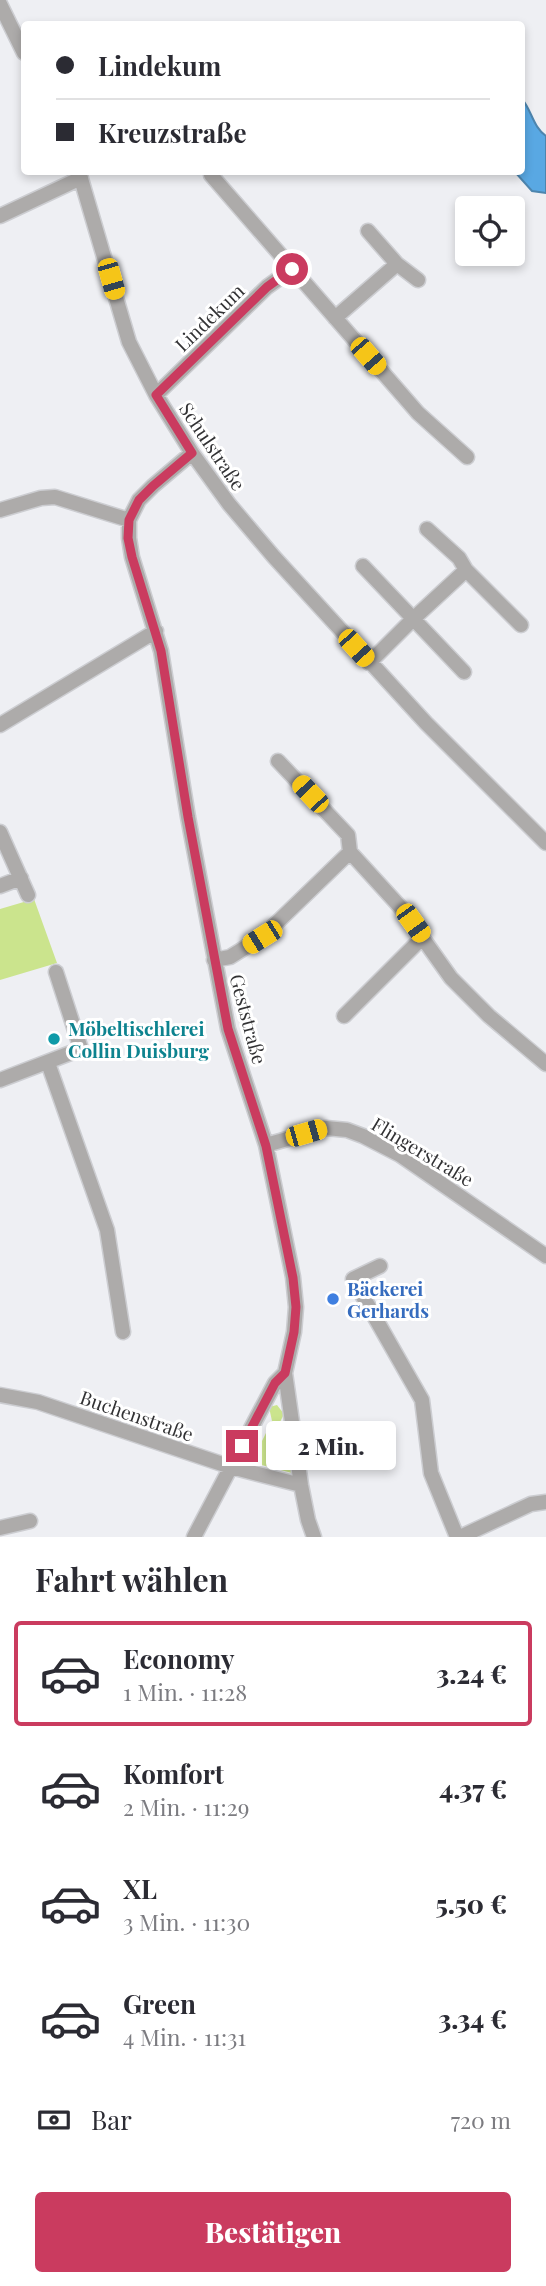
<!DOCTYPE html>
<html lang="de">
<meta charset="utf-8">
<style>
:root{--surface:#fff;--page:#f2f2f3;--text:#2b2b33;--muted:#7c7c81;--line:#e1e1e2;--accent:#ca3b5f}
body{margin:0;font-family:"Playfair Display",serif;background:var(--page);color:var(--text);height:100vh;display:flex;flex-direction:column;font-size:26px;white-space:nowrap}
*{box-sizing:border-box;margin:0}
p{font-size:23px;color:var(--muted)}
.icon{flex:none;width:38px;height:38px;fill:none;stroke:currentColor;stroke-width:2;stroke-linecap:round;stroke-linejoin:round}
.map{position:relative;height:1537px;overflow:hidden}
.drawer{display:flex;flex-direction:column;background:var(--surface);flex:1}
.drawer>*{flex:none}
.guide{position:absolute;left:21px;top:21px;width:504px;height:154px;border-radius:7px;box-shadow:0 4px 10px #0003;display:grid;align-content:center;height:154px;padding:0 35px;background:var(--surface)}
.controls{position:absolute;left:455px;top:196px;display:grid;gap:14px}
.controls a{display:grid;place-items:center;width:70px;height:70px;border-radius:7px;background:var(--surface);box-shadow:0 4px 10px #0003;font-size:35px}
.end{position:absolute;width:32px;height:32px;margin:-16px;border:9px solid #ca3b5f;background:#fff;box-shadow:0 0 0 4px #fff}
.from{border-radius:50%}
.bubble{position:absolute;height:49px;border-radius:7px;background:var(--surface);box-shadow:0 4px 10px #0003;font-size:23px;font-weight:800;line-height:49px;text-align:center}
.car{position:absolute;width:21px;height:42px;margin:-21px -10px;border-radius:9px;box-shadow:0 0 5px 2px #0007;background:linear-gradient(#f5c518 24%,#345 0 40%,#f5c518 0 76%,#345 0 86%,#f5c518 0)}
.guide b{display:flex;align-items:center;gap:24px;height:66px;font-size:26px}
.guide b+b{border-top:2px solid var(--line)}
.guide i{width:18px;height:18px;background:var(--text)}
ul{padding:0;list-style:none}
li{display:flex;align-items:center;gap:21px;height:105px;margin:0 14px 10px;padding:0 21px;border:4px solid transparent;border-radius:7px}
li div{flex:1}
li b{display:block;font-size:26px}
li em{font-style:normal;font-weight:800}
li.active{border-color:var(--accent)}
li>.icon{width:63px;height:63px;stroke-width:1.5}
h2{padding:0 35px;font-size:32px;line-height:84px}
.pay{display:flex;align-items:center;gap:18px;height:77px;padding:0 35px;font-size:26px}
.pay p{margin-inline-start:auto}
.primary-button{display:flex;gap:14px;margin-top:auto;padding:14px 35px}
.primary-button a{flex:1;height:80px;border-radius:7px;background:var(--accent);color:#fff;font-size:28px;font-weight:800;line-height:80px;text-align:center}
.map>svg:first-child{display:block}
.green{fill:#cbe48d}
.water{fill:#59a8e3;stroke:#4d85ae;stroke-width:2}
.lines{fill:none;stroke-linecap:round;stroke-linejoin:round}
.minor-casing{stroke:#cccdd1;stroke-width:17}
.minor{stroke:#adabaa;stroke-width:14}
.route{stroke:#ca3b5f;stroke-width:9}
.culture-dot{fill:#0f9aa8;stroke:#fff;stroke-width:2.5}
.shop-dot{fill:#3f7fe0;stroke:#fff;stroke-width:2.5}
.labels{text-anchor:middle;dominant-baseline:central;stroke-width:6;stroke-linejoin:round;paint-order:stroke}
.street-label{font-size:19px;fill:#323234;stroke:#fff}
.culture-label{font-size:19px;font-weight:bold;fill:#0d838f;stroke:#fff;text-anchor:start}
.shop-label{font-size:19px;font-weight:bold;fill:#366cbe;stroke:#fff;text-anchor:start}
</style>
<div class="map">
<svg width="546" height="1537" viewBox="0 0 546 1537">
<rect width="100%" height="100%" fill="#eeeff3"/>
<!-- green -->
<path class="green" d="M34,899L57,963L0,980V909Z
M277,1405L284,1414L280,1422L288,1466L293,1467L292,1473L250,1462L246,1453L249,1446L261,1443L272,1421L269,1407Z"/>
<!-- water -->
<path class="water" d="M522,99C532,111 533,127 546,136V193L532,191L515,172H522Z"/>
<g class="lines">
<defs>
<path id="minor" d="M0,4L24,53
M79,172L129,342L156,395L192,453L229,504L274,557L426,723L546,843
M211,175L418,413L467,457
M0,216L81,178
M397,264L418,280
M335,318L397,264L368,231
M156,395L267,287L292,269
M192,453L153,486L139,500L129,520V538L132,557L161,651L188,817L228,1029L266,1145L293,1277L296,1307L294,1332L285,1373L301,1485L308,1520L314,1537
M0,510L41,498L55,497L129,520
M427,529L459,558L466,570
M363,566L464,672
M369,663L412,620L466,570L521,625
M0,725L156,631
M278,761L348,835L350,852
M0,832L28,895
M0,886L21,878
M214,960L230,957L262,937L350,852L402,909L451,978L489,1016L546,1064
M344,1016L423,937
M48,1063L107,1230L123,1332
M0,1080L81,1049L56,972
M266,1145L326,1128L347,1130L363,1136L400,1155L546,1256
M380,1266L353,1279L422,1400L431,1473L457,1537
M0,1395L38,1402L231,1467L301,1485
M0,1528L30,1521
M194,1537L275,1383L285,1373
M460,1537L531,1504L546,1502"/>
</defs>
<!-- minor casing -->
<use href="#minor" class="minor-casing"/>
<!-- minor -->
<use href="#minor" class="minor"/>
</g>
<g class="lines">
<!-- route -->
<path class="route" d="M242,1446L275,1383L285,1373L294,1332L296,1307L293,1278L266,1146L228,1029L188,817L161,651L132,557L128,538L129,520L139,500L153,486L192,453L156,395L267,287L292,269"/>
</g>
<!-- markers -->
<circle class="culture-dot" cx="54" cy="1039" r="7"/>
<circle class="shop-dot" cx="333" cy="1299" r="7"/>
<g class="labels">
<!-- street labels -->
<g class="street-label">
<text transform="translate(209 317) rotate(-44)">Lindekum</text>
<text transform="translate(213 446) rotate(56)">Schulstraße</text>
<text transform="translate(249 1019) rotate(75)">Geststraße</text>
<text transform="translate(423 1151) rotate(31)">Flingerstraße</text>
<text transform="translate(137 1415) rotate(19)">Buchenstraße</text>
</g>
<!-- culture labels -->
<g class="culture-label">
<text x="68" y="1028">Möbeltischlerei<tspan x="68" dy="22">Collin Duisburg</tspan></text>
</g>
<!-- shop labels -->
<g class="shop-label">
<text x="347" y="1288">Bäckerei<tspan x="347" dy="22">Gerhards</tspan></text>
</g>
</g>
</svg>
<div class="controls">
<a><svg class="icon" aria-label="locate" viewBox="0 0 24 24"><circle cx="12" cy="12" r="6"/><path d="M12 2v4M12 18v4M2 12h4M18 12h4"/></svg></a>
</div>
<i class="end from" style="left:292px;top:269px"></i>
<i class="end" style="left:242px;top:1446px"></i>
<div class="bubble" style="left:266px;top:1421px;width:130px">2 Min.</div>
<i class="car" style="left:111px;top:279px;rotate:164deg"></i>
<i class="car" style="left:368px;top:356px;rotate:139deg"></i>
<i class="car" style="left:356px;top:648px;rotate:138deg"></i>
<i class="car" style="left:310px;top:794px;rotate:317deg"></i>
<i class="car" style="left:413px;top:923px;rotate:144deg"></i>
<i class="car" style="left:262px;top:937px;rotate:238deg"></i>
<i class="car" style="left:306px;top:1133px;rotate:74deg"></i>
<div class="guide">
<b><i class="from"></i>Lindekum</b>
<b><i></i>Kreuzstraße</b>
</div>
</div>
<section class="drawer">
<h2>Fahrt wählen</h2>
<ul>
<li class="active"><svg class="icon" aria-label="car" viewBox="0 0 24 24"><path d="M5 17H2v-5l4-1 3-4h7l3 4 3 1v5h-3M9 17h6M6 11h13"/><circle cx="7" cy="17" r="2"/><circle cx="17" cy="17" r="2"/></svg><div><b>Economy</b><p>1 Min. · 11:28</p></div><em>3.24 €</em></li>
<li><svg class="icon" aria-label="car" viewBox="0 0 24 24"><path d="M5 17H2v-5l4-1 3-4h7l3 4 3 1v5h-3M9 17h6M6 11h13"/><circle cx="7" cy="17" r="2"/><circle cx="17" cy="17" r="2"/></svg><div><b>Komfort</b><p>2 Min. · 11:29</p></div><em>4.37 €</em></li>
<li><svg class="icon" aria-label="car" viewBox="0 0 24 24"><path d="M5 17H2v-5l4-1 3-4h7l3 4 3 1v5h-3M9 17h6M6 11h13"/><circle cx="7" cy="17" r="2"/><circle cx="17" cy="17" r="2"/></svg><div><b>XL</b><p>3 Min. · 11:30</p></div><em>5.50 €</em></li>
<li><svg class="icon" aria-label="car" viewBox="0 0 24 24"><path d="M5 17H2v-5l4-1 3-4h7l3 4 3 1v5h-3M9 17h6M6 11h13"/><circle cx="7" cy="17" r="2"/><circle cx="17" cy="17" r="2"/></svg><div><b>Green</b><p>4 Min. · 11:31</p></div><em>3.34 €</em></li>
</ul>
<div class="pay"><svg class="icon" aria-label="cash" viewBox="0 0 24 24"><path d="M3 7h18v10H3z"/><circle cx="12" cy="12" r="2"/></svg>Bar<p>720 m</p></div>
<div class="primary-button"><a>Bestätigen</a></div>
</section>
